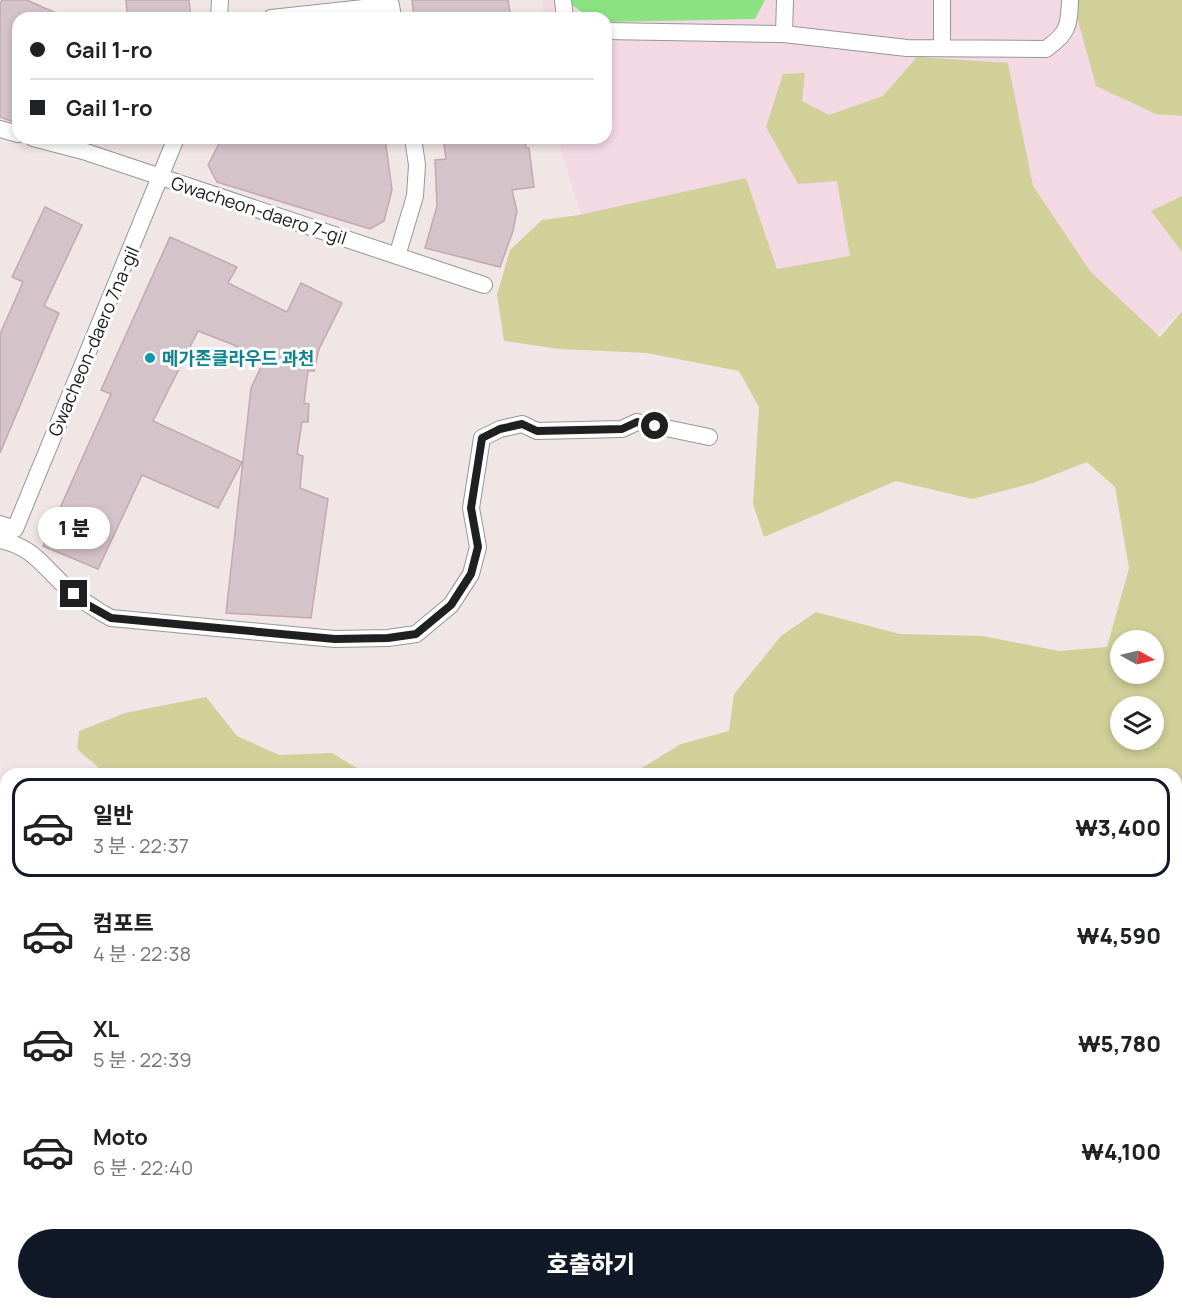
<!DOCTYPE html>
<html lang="ko">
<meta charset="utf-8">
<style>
:root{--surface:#fff;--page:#f2f2f2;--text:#202124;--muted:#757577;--line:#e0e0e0;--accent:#111827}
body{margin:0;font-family:Manrope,"Noto Sans KR",sans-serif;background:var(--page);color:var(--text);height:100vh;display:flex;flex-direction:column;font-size:22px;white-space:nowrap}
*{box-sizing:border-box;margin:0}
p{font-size:20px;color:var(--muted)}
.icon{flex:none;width:33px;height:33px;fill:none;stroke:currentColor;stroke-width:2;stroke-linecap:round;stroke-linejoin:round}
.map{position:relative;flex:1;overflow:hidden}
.panel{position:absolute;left:0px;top:768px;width:1182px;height:542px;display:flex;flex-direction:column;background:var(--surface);border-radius:18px 18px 0 0;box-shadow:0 3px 9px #0003}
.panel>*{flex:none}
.top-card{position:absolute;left:12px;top:12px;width:600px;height:132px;border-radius:18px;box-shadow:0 3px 9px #0003;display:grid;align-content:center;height:132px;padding:0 18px;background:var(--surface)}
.needle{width:39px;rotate:98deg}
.fabs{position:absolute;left:1110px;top:630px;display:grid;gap:12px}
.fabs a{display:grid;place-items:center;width:54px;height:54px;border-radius:50%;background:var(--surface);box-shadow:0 3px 9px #0003;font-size:30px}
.end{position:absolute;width:27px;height:27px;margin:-14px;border:8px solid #202020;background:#fff;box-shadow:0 0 0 3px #fff}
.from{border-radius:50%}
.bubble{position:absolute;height:42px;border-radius:21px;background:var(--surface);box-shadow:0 3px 9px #0003;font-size:20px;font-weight:800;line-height:42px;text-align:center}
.top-card b{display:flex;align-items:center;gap:21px;height:57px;font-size:22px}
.top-card b+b{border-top:2px solid var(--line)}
.top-card i{width:15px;height:15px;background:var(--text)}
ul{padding:10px 0 0;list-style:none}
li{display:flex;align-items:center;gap:18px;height:99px;margin:0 12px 9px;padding:0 6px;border:3px solid transparent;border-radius:18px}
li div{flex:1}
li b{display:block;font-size:22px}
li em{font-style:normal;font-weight:800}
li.active{border-color:var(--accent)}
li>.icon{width:54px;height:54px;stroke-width:1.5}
.cta{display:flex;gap:12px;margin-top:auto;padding:12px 18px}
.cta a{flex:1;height:69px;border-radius:36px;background:var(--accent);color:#fff;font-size:24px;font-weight:800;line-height:69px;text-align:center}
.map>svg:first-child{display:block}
.military{fill:#f3d9e4}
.forest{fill:#d1d099;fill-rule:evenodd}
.pitch{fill:#8ce282}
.building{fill:#d4c3c8;stroke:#c3a8af;stroke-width:1.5}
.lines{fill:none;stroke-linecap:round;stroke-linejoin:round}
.minor-casing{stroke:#979797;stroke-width:18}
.minor{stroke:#fff;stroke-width:16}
.route{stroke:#202020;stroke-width:8}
.culture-dot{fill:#0f9aa8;stroke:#fff;stroke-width:2}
.labels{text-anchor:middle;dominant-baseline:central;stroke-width:6;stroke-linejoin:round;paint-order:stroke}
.street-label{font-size:18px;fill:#202020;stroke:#fff}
.culture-label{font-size:18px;font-weight:bold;fill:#0d838f;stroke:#fff;text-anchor:start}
</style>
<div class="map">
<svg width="1182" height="1309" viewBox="0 0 1182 1309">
<rect width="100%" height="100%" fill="#f1e6e6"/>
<!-- military -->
<path class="military" d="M542,0H1182V310L1144,345L616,322L561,152L559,138H606V18H544Z"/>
<!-- forest -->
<path class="forest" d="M1077,0H1182V116L1156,114L1096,86L1077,17Z
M917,57L1008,63L1033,186L1090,271L1160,337L1182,311V1309H849L852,1304H1176V774H632L681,744L729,731L734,694L781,636L816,612L900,634L983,636L1059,651L1107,647L1129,568L1115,487L1087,462L1033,483L972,499L896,481L764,537L753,504L759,407L739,371L647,353L559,349L504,341L497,295L510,250L542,220L579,215L746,178L777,269L850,256L837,181L798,184L766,127L783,74L805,73L802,101L829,115L883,96ZM1120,640H1154V674H1120ZM1154,706V740H1120V706Z
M1182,196V252L1151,211Z
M206,697L237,736L279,755L332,753L367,774H106L77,749L79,731L125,713Z
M175,1304H273L272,1309H173Z
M497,1304H580L589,1309H481Z"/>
<!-- pitch -->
<path class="pitch" d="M571,0H765L755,19L606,22V18H590L572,5Z"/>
<!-- building -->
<path class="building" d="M2,0H27L67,18H18V112L14,122L0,117V4Z
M126,0H189L191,18H124L127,12Z
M412,0H508L511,18H414Z
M222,138H385L392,190L384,221L370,229L217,182L208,165Z
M443,138H525L526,148H529L534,187L512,190L517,211L513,231L500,267L425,248L437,206L435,160L446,159Z
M45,207L82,225L44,306L59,313L0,453V334L23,282L12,277Z
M170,237L237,267L228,283L287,312L301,283L342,303L319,349L314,371H308L304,403L309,404L308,422H302L297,454L303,456L300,488L328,499L311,618L226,613L251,388L263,363L234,345L198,331L153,421L242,462L218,508L142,475L98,569L43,546L111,394L101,390Z"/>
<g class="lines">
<defs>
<path id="minor" d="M563,0L565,18
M219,18L220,0
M271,18L391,5L393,18
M606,31L784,34L907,48L1046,49C1068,33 1069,27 1070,0
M784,34L785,0
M942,48V0
M0,129L18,134
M33,138L83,151L484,285
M397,256L415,196L417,165L413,138
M0,524L15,529L176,138
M0,540C32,546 43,566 65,586C80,599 94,609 111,618L335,639L388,638L416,634L451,605L471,574L478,547L471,508L482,438L500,429L522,424L537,431L622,429L637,422L709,437
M0,1101L6,1103
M0,1198L6,1196"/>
</defs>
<!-- minor casing -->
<use href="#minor" class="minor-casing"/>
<!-- minor -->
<use href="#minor" class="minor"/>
</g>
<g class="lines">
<!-- route -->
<path class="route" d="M74,594L86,604L111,618L335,639L388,638L416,634L451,605L471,574L478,547L471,508L482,438L500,429L522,424L537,431L622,429L637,422L655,426"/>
</g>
<!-- markers -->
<circle class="culture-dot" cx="150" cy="358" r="6"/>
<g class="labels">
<!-- street labels -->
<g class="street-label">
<text transform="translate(259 210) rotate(18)">Gwacheon-daero 7-gil</text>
<text transform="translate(93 341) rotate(-67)">Gwacheon-daero 7na-gil</text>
</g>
<!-- culture labels -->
<g class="culture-label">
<text x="162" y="358">메가존클라우드 과천</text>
</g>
</g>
</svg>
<div class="fabs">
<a><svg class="needle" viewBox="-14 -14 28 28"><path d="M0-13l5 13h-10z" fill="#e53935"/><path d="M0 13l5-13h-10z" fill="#757577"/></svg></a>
<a><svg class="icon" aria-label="layers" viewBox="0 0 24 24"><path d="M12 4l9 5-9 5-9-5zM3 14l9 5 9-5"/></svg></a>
</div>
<i class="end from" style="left:655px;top:426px"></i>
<i class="end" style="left:74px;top:594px"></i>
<div class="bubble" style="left:38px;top:507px;width:72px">1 분</div>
<div class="top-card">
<b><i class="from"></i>Gail 1-ro</b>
<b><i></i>Gail 1-ro</b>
</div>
<section class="panel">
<ul>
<li class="active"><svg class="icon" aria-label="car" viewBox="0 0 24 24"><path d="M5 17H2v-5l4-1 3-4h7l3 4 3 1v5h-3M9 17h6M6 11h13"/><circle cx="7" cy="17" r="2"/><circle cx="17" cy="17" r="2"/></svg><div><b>일반</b><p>3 분 · 22:37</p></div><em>₩3,400</em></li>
<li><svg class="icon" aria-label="car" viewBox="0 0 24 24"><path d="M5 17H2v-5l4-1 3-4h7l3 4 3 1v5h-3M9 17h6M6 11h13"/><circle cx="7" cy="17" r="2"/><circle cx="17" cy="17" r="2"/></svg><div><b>컴포트</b><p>4 분 · 22:38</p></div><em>₩4,590</em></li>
<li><svg class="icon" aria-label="car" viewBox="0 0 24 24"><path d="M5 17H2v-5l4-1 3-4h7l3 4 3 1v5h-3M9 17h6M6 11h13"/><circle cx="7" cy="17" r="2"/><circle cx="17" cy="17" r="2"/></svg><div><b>XL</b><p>5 분 · 22:39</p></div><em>₩5,780</em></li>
<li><svg class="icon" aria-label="car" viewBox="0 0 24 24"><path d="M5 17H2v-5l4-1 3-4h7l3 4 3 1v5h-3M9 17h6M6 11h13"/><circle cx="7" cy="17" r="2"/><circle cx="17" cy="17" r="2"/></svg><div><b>Moto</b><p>6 분 · 22:40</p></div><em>₩4,100</em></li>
</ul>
<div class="cta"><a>호출하기</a></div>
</section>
</div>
